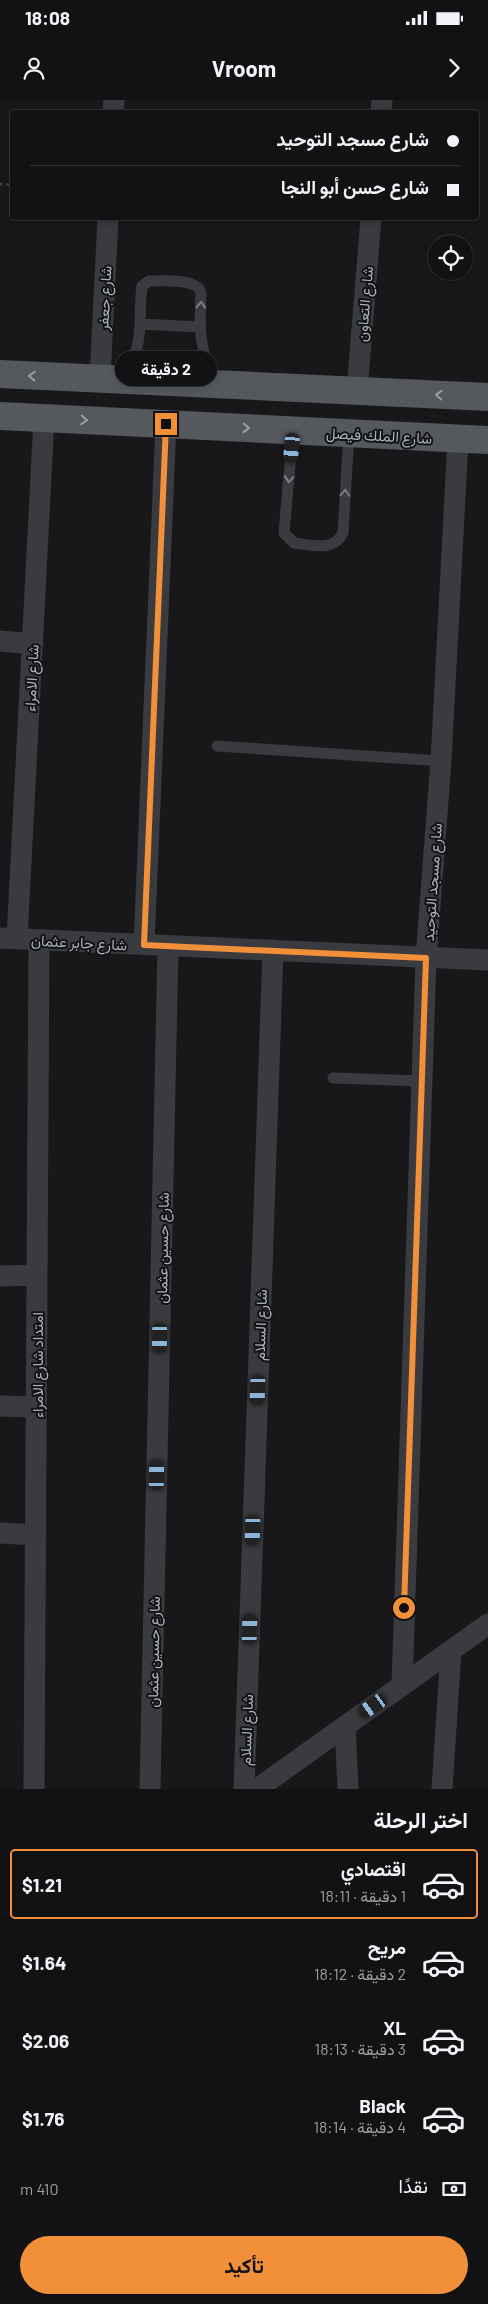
<!DOCTYPE html>
<html lang="ar">
<meta charset="utf-8">
<style>
:root{--surface:#121214;--page:#1b1b1d;--text:#f1f3f6;--muted:#9c9ea0;--line:#313234;--accent:#f19039}
body{margin:0;font-family:Barlow,Vazirmatn,sans-serif;background:var(--page);color:var(--text);direction:rtl;height:100vh;display:flex;flex-direction:column;font-size:19px;white-space:nowrap}
*{box-sizing:border-box;margin:0}
p{font-size:16px;color:var(--muted)}
.icon{flex:none;width:28px;height:28px;fill:none;stroke:currentColor;stroke-width:2;stroke-linecap:round;stroke-linejoin:round}
.map{position:relative;height:1689px;overflow:hidden;direction:ltr}
.details{display:flex;flex-direction:column;background:var(--surface);flex:1}
.details>*{flex:none}
.banner{position:absolute;left:10px;top:10px;width:469px;height:110px;border-radius:5px;box-shadow:0 2px 8px #0003,0 0 0 1px var(--line);direction:rtl;display:grid;align-content:center;height:110px;padding:0 20px;background:var(--surface)}
.tools{position:absolute;left:428px;top:135px;display:grid;gap:10px}
.tools a{display:grid;place-items:center;width:45px;height:45px;border-radius:50%;background:var(--surface);box-shadow:0 2px 8px #0003,0 0 0 1px var(--line);font-size:25px}
.end{position:absolute;width:22px;height:22px;margin:-11px;border:6px solid #f19039;background:#111;box-shadow:0 0 0 2px #111}
.from{border-radius:50%}
.bubble{position:absolute;height:35px;border-radius:18px;background:var(--surface);box-shadow:0 2px 8px #0003,0 0 0 1px var(--line);font-size:16px;font-weight:700;line-height:35px;text-align:center;direction:rtl}
.car{position:absolute;width:15px;height:30px;margin:-15px -8px;border-radius:6px;box-shadow:0 0 4px 1px #0007;background:linear-gradient(#222 24%,#8ab4d8 0 40%,#222 0 76%,#8ab4d8 0 86%,#222 0)}
.banner b{display:flex;align-items:center;gap:18px;height:48px;font-size:19px}
.banner b+b{border-top:1px solid var(--line)}
.banner i{width:12px;height:12px;background:var(--text)}
ul{padding:0;list-style:none}
li{display:flex;align-items:center;gap:15px;height:70px;margin:0 10px 8px;padding:0 10px;border:2px solid transparent;border-radius:5px}
li div{flex:1}
li b{display:block;font-size:19px}
li em{font-style:normal;font-weight:700}
li.selected{border-color:var(--accent)}
li>.icon{width:45px;height:45px;stroke-width:1.5}
h2{padding:0 20px;font-size:22px;line-height:60px}
.pay{display:flex;align-items:center;gap:12px;height:55px;padding:0 20px;font-size:19px}
.pay p{margin-inline-start:auto}
.cta{display:flex;gap:10px;margin-top:auto;padding:10px 20px}
.cta a{flex:1;height:58px;border-radius:30px;background:var(--accent);color:#111;font-size:20px;font-weight:700;line-height:58px;text-align:center}
.status{display:flex;justify-content:space-between;align-items:center;height:35px;padding:0 25px;background:var(--surface);direction:ltr}
.status svg{height:14px;fill:currentColor}
header{display:flex;justify-content:space-between;align-items:center;height:65px;padding:0 20px;background:var(--surface);font-size:22px;font-weight:700}
.map>svg:first-child{display:block}
.lines{fill:none;stroke-linecap:round;stroke-linejoin:round}
.path{stroke:#3f4246;stroke-width:3;stroke-dasharray:2.5 4;stroke-linecap:butt}
.lane{stroke:#393b3f;stroke-width:11}
.street{stroke:#393b3f;stroke-width:21}
.primary{stroke:#55595e;stroke-width:28}
.oneway{stroke:#777c83}
.oneway2{stroke:#99a0a8}
.route{stroke:#f19039;stroke-width:6}
.labels{text-anchor:middle;dominant-baseline:central;stroke-width:4;stroke-linejoin:round;paint-order:stroke}
.street-label{font-size:15px;fill:#aab2ba;stroke:#131315}
</style>
<div class="status"><b>18:08</b><svg viewBox="0 0 49 12"><path d="M0 12V9h3v3zM5 12V6h3v6zM10 12V3h3v9zM15 12V0h3v12zM26 1h20v11H26zM47 4h2v5h-2z"/></svg></div>
<header><svg class="icon" aria-label="forward" viewBox="0 0 24 24"><path d="M9 5l7 7-7 7"/></svg>Vroom<svg class="icon" aria-label="person" viewBox="0 0 24 24"><circle cx="12" cy="8" r="4"/><path d="M4 21q1-7 8-7t8 7"/></svg></header>
<div class="map">
<svg width="488" height="1689" viewBox="0 0 488 1689">
<rect width="100%" height="100%" fill="#18181a"/>
<g class="lines">
<!-- path -->
<path class="path" d="M0,84L12,85"/>
<!-- lane -->
<path class="lane" d="M140,224L199,227
M118,277C148,250 137,221 142,186L149,181C163,181 198,178 201,193C199,226 199,254 217,283
M293,331L284,433L294,443C312,445 334,452 343,433L349,334
M217,646L441,661
M333,978L422,981"/>
<!-- street -->
<path class="street" d="M113,12L114,0
M381,12L382,0
M100,279L108,118
M357,291L371,118
M0,541L33,544
M0,838L488,860
M17,839L44,318
M144,845L166,324
M0,1176L37,1175
M0,1306L37,1307
M0,1433L36,1435
M402,1586L426,858L441,661L458,339
M345,1626L348,1689
M34,1689L39,840
M150,1689L168,846
M244,1689L273,850
M257,1689L488,1524
M442,1689L451,1551"/>
<!-- primary -->
<path class="primary" d="M0,274L488,297
M0,316L488,340"/>
</g>
<!-- one-way arrows -->
<defs><path id="oneway-chevron" d="M-2-3.5L2.5 0L-2 3.5" fill="none" stroke-width="1.6" stroke-linecap="round" stroke-linejoin="round" transform="scale(1.25)"/></defs>
<g class="oneway">
<use href="#oneway-chevron" transform="translate(201 205) rotate(-87)"/>
<use href="#oneway-chevron" transform="translate(289 379) rotate(95)"/>
<use href="#oneway-chevron" transform="translate(345 393) rotate(-87)"/>
</g>
<g class="oneway2">
<use href="#oneway-chevron" transform="translate(32 276) rotate(-177)"/>
<use href="#oneway-chevron" transform="translate(439 295) rotate(-177)"/>
<use href="#oneway-chevron" transform="translate(84 320) rotate(3)"/>
<use href="#oneway-chevron" transform="translate(246 328) rotate(3)"/>
</g>
<g class="lines">
<!-- route -->
<path class="route" d="M166,324L144,845L426,858L404,1508"/>
</g>
<g class="labels">
<!-- street labels -->
<g class="street-label">
<text transform="translate(104 198) rotate(-87)">شارع جعفر</text>
<text transform="translate(364 204) rotate(-85)">شارع التعاون</text>
<text transform="translate(379 335) rotate(3)">شارع الملك فيصل</text>
<text transform="translate(31 578) rotate(-87)">شارع الامراء</text>
<text transform="translate(432 782) rotate(-86)">شارع مسجد التوحيد</text>
<text transform="translate(79 842) rotate(3)">شارع جابر عثمان</text>
<text transform="translate(162 1148) rotate(-89)">شارع حسين عثمان</text>
<text transform="translate(260 1225) rotate(-88)">شارع السلام</text>
<text transform="translate(37 1265) rotate(-90)">امتداد شارع الامراء</text>
<text transform="translate(153 1552) rotate(-89)">شارع حسين عثمان</text>
<text transform="translate(246 1630) rotate(-88)">شارع السلام</text>
</g>
</g>
</svg>
<div class="tools">
<a><svg class="icon" aria-label="locate" viewBox="0 0 24 24"><circle cx="12" cy="12" r="6"/><path d="M12 2v4M12 18v4M2 12h4M18 12h4"/></svg></a>
</div>
<i class="end from" style="left:404px;top:1508px"></i>
<i class="end" style="left:166px;top:324px"></i>
<div class="bubble" style="left:115px;top:251px;width:102px">2 دقيقة</div>
<i class="car" style="left:292px;top:348px;rotate:185deg"></i>
<i class="car" style="left:160px;top:1238px;rotate:181deg"></i>
<i class="car" style="left:258px;top:1290px;rotate:182deg"></i>
<i class="car" style="left:157px;top:1375px;rotate:1deg"></i>
<i class="car" style="left:253px;top:1430px;rotate:182deg"></i>
<i class="car" style="left:250px;top:1529px;rotate:2deg"></i>
<i class="car" style="left:373px;top:1606px;rotate:235deg"></i>
<div class="banner">
<b><i class="from"></i>شارع مسجد التوحيد</b>
<b><i></i>شارع حسن أبو النجا</b>
</div>
</div>
<section class="details">
<h2>اختر الرحلة</h2>
<ul>
<li class="selected"><svg class="icon" aria-label="car" viewBox="0 0 24 24"><path d="M5 17H2v-5l4-1 3-4h7l3 4 3 1v5h-3M9 17h6M6 11h13"/><circle cx="7" cy="17" r="2"/><circle cx="17" cy="17" r="2"/></svg><div><b>اقتصادي</b><p>1 دقيقة · 18:11</p></div><em>$1.21</em></li>
<li><svg class="icon" aria-label="car" viewBox="0 0 24 24"><path d="M5 17H2v-5l4-1 3-4h7l3 4 3 1v5h-3M9 17h6M6 11h13"/><circle cx="7" cy="17" r="2"/><circle cx="17" cy="17" r="2"/></svg><div><b>مريح</b><p>2 دقيقة · 18:12</p></div><em>$1.64</em></li>
<li><svg class="icon" aria-label="car" viewBox="0 0 24 24"><path d="M5 17H2v-5l4-1 3-4h7l3 4 3 1v5h-3M9 17h6M6 11h13"/><circle cx="7" cy="17" r="2"/><circle cx="17" cy="17" r="2"/></svg><div><b>XL</b><p>3 دقيقة · 18:13</p></div><em>$2.06</em></li>
<li><svg class="icon" aria-label="car" viewBox="0 0 24 24"><path d="M5 17H2v-5l4-1 3-4h7l3 4 3 1v5h-3M9 17h6M6 11h13"/><circle cx="7" cy="17" r="2"/><circle cx="17" cy="17" r="2"/></svg><div><b>Black</b><p>4 دقيقة · 18:14</p></div><em>$1.76</em></li>
</ul>
<div class="pay"><svg class="icon" aria-label="cash" viewBox="0 0 24 24"><path d="M3 7h18v10H3z"/><circle cx="12" cy="12" r="2"/></svg>نقدًا<p>410 m</p></div>
<div class="cta"><a>تأكيد</a></div>
</section>
